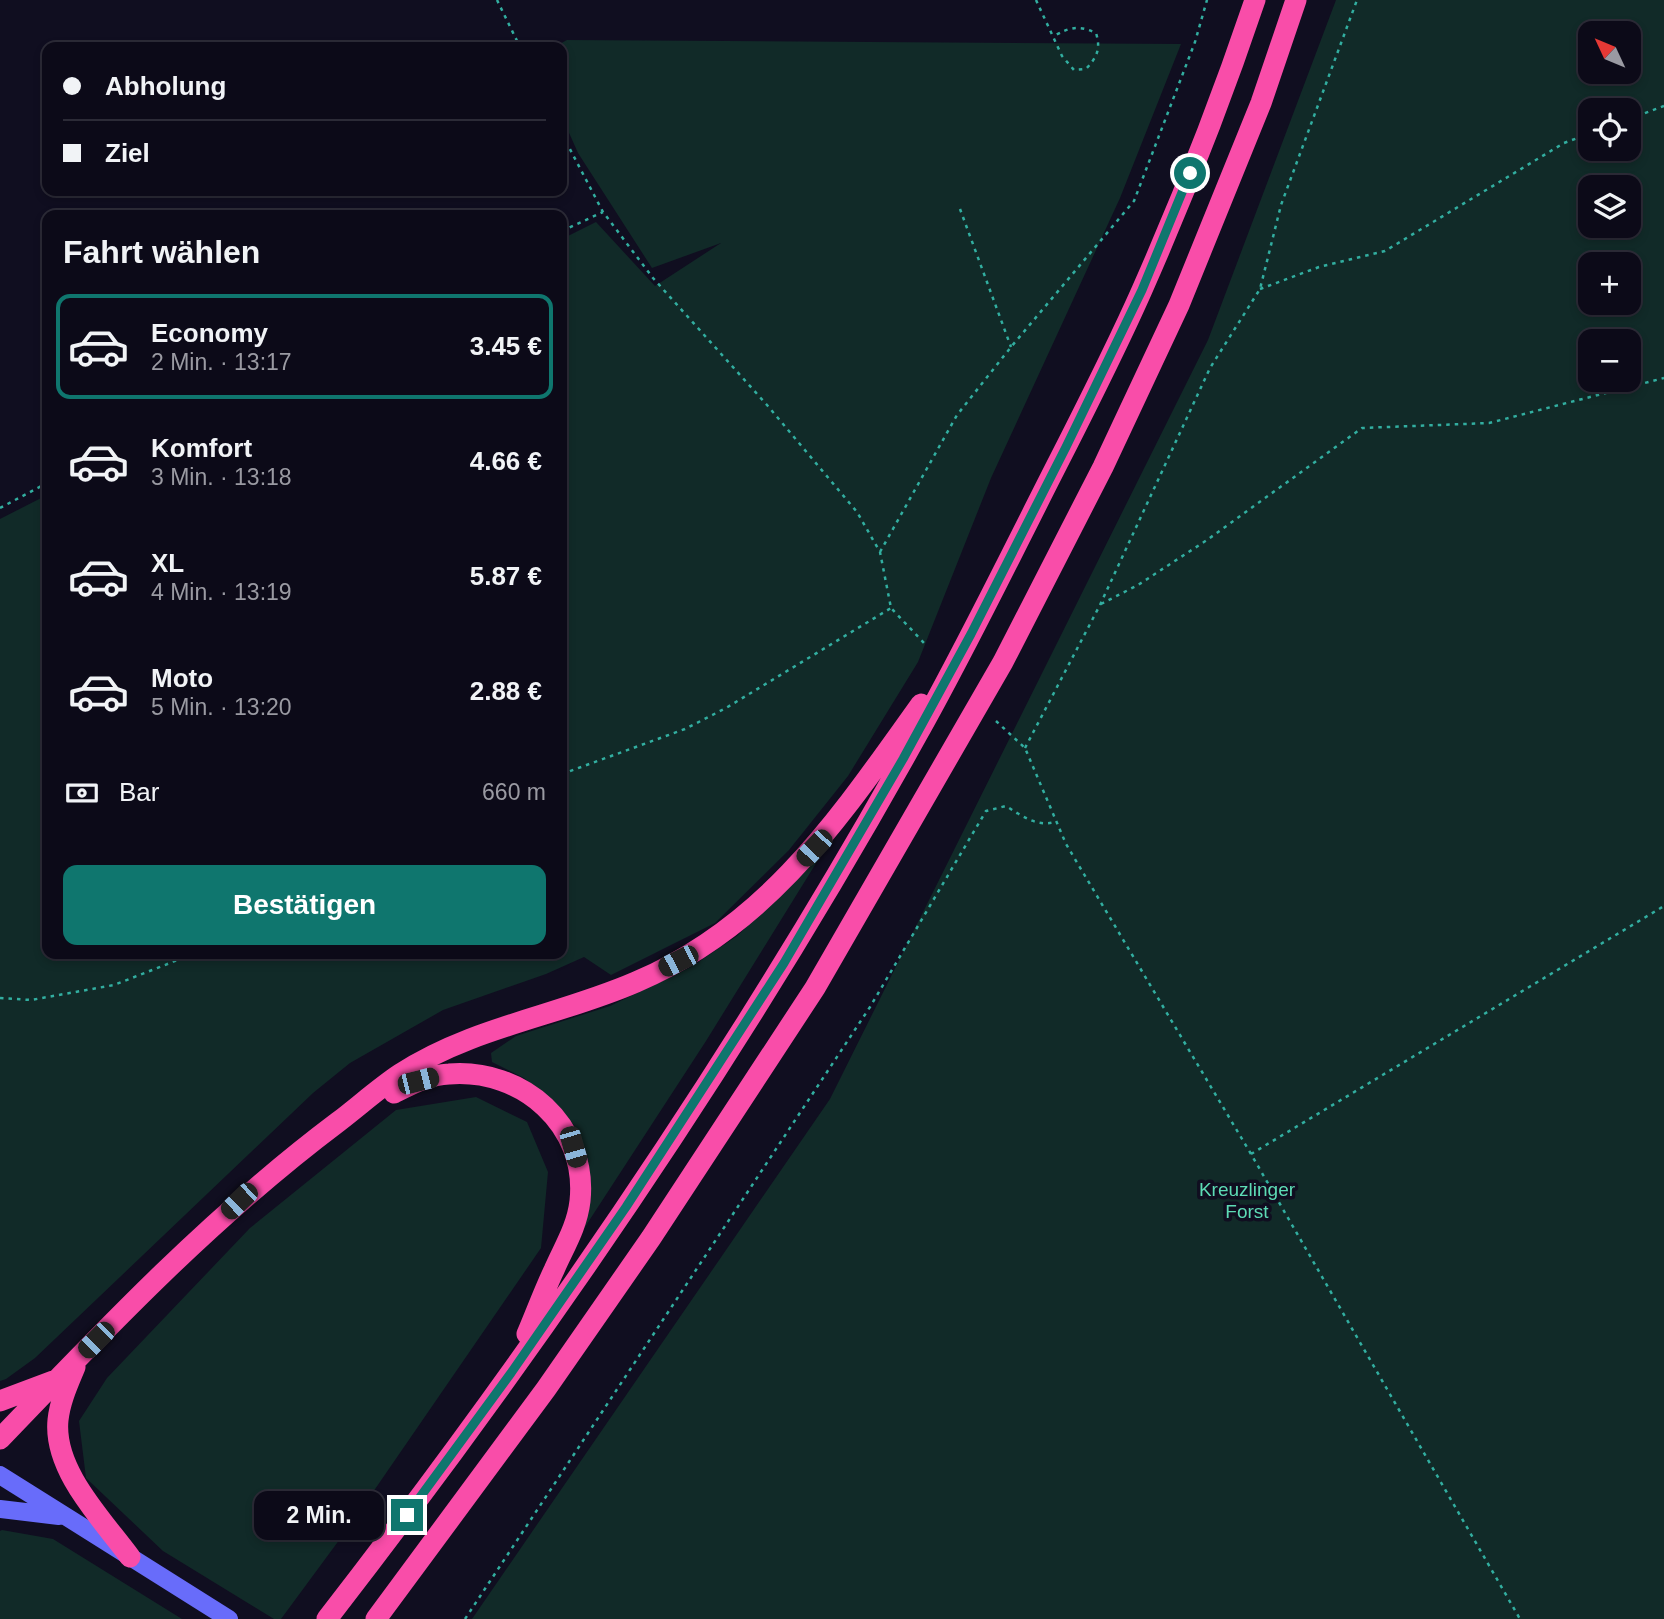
<!DOCTYPE html>
<html lang="de">
<meta charset="utf-8">
<style>
:root{--surface:#0c0a18;--page:#1a1825;--text:#f1f3f6;--muted:#9a9aa2;--line:#2c2b37;--accent:#0f766e}
body{margin:0;font-family:Helvetica,sans-serif;background:var(--page);color:var(--text);height:100vh;display:flex;flex-direction:column;font-size:26px;white-space:nowrap}
*{box-sizing:border-box;margin:0}
p{font-size:23px;color:var(--muted)}
.icon{flex:none;width:38px;height:38px;fill:none;stroke:currentColor;stroke-width:2;stroke-linecap:round;stroke-linejoin:round}
.map{position:relative;flex:1;overflow:hidden}
.drawer{position:absolute;left:42px;top:210px;width:525px;height:749px;display:flex;flex-direction:column;background:var(--surface);border-radius:14px;box-shadow:0 4px 10px #0003,0 0 0 2px var(--line)}
.drawer>*{flex:none}
.banner{position:absolute;left:42px;top:42px;width:525px;height:154px;border-radius:14px;box-shadow:0 4px 10px #0003,0 0 0 2px var(--line);display:grid;align-content:center;height:154px;padding:0 21px;background:var(--surface)}
.needle{width:46px;rotate:314deg}
.buttons{position:absolute;left:1578px;top:21px;display:grid;gap:14px}
.buttons a{display:grid;place-items:center;width:63px;height:63px;border-radius:14px;background:var(--surface);box-shadow:0 4px 10px #0003,0 0 0 2px var(--line);font-size:35px}
.end{position:absolute;width:32px;height:32px;margin:-16px;border:9px solid #0f766e;background:#fff;box-shadow:0 0 0 4px #fff}
.from{border-radius:50%}
.bubble{position:absolute;height:49px;border-radius:14px;background:var(--surface);box-shadow:0 4px 10px #0003,0 0 0 2px var(--line);font-size:23px;font-weight:600;line-height:49px;text-align:center}
.car{position:absolute;width:21px;height:42px;margin:-21px -10px;border-radius:9px;box-shadow:0 0 5px 2px #0007;background:linear-gradient(#222 24%,#8ab4d8 0 40%,#222 0 76%,#8ab4d8 0 86%,#222 0)}
.banner b{display:flex;align-items:center;gap:24px;height:66px;font-size:26px}
.banner b+b{border-top:2px solid var(--line)}
.banner i{width:18px;height:18px;background:var(--text)}
ul{padding:0;list-style:none}
li{display:flex;align-items:center;gap:21px;height:105px;margin:0 14px 10px;padding:0 7px;border:4px solid transparent;border-radius:14px}
li div{flex:1}
li b{display:block;font-size:26px}
li em{font-style:normal;font-weight:600}
li.active{border-color:var(--accent)}
li>.icon{width:63px;height:63px;stroke-width:1.5}
h2{padding:0 21px;font-size:32px;line-height:84px}
.pay{display:flex;align-items:center;gap:18px;height:77px;padding:0 21px;font-size:26px}
.pay p{margin-inline-start:auto}
.primary-button{display:flex;gap:14px;margin-top:auto;padding:14px 21px}
.primary-button a{flex:1;height:80px;border-radius:14px;background:var(--accent);color:#fff;font-size:28px;font-weight:600;line-height:80px;text-align:center}
.map>svg:first-child{display:block}
.green{fill:#112a28;fill-rule:evenodd}
.lines{fill:none;stroke-linecap:round;stroke-linejoin:round}
.path{stroke:#32aea0;stroke-width:2.5;stroke-dasharray:3.5 5;stroke-linecap:butt}
.secondary{stroke:#686cfa;stroke-width:18}
.motorway{stroke:#f94da9;stroke-width:21}
.route{stroke:#0f766e;stroke-width:9}
.labels{text-anchor:middle;dominant-baseline:central;stroke-width:7;stroke-linejoin:round;paint-order:stroke}
.park-label{font-size:19px;fill:#5ddbb5;stroke:#100e20}
</style>
<div class="map">
<svg width="1664" height="1619" viewBox="0 0 1664 1619">
<rect width="100%" height="100%" fill="#100e20"/>
<!-- green -->
<path class="green" d="M1336,0H1664V1619H472L830,1099L1208,340ZM1629,33V72H1591V33ZM1629,110V149H1591V110ZM1629,187V226H1591V187ZM1629,264V303H1591V264ZM1629,341V380H1591V341Z
M567,40L1181,44L1120,198L991,478L918,662L848,776L789,850L715,923L611,975L584,957L546,974L443,1010L350,1063L313,1093L35,1358L6,1379L0,1381V519L47,495V954H562V239L596,222L655,286L721,243L652,268L578,153L562,117V47H554Z
M823,852L706,1041L583,1230L591,1194L578,1130L554,1102L524,1078L492,1062L491,1053L516,1036L610,1006L691,967L737,936Z
M476,1097L527,1122L548,1172L541,1248L351,1524L281,1619H274L163,1551L86,1478L79,1421L107,1378L250,1228L396,1110Z
M2,1530L53,1539L182,1619H0V1531Z"/>
<g class="lines">
<!-- path -->
<path class="path" d="M497,0L520,47
M1036,0L1062,56L1074,70L1086,69C1097,57 1101,49 1096,33C1079,25 1070,27 1054,36
M1629,119L1664,106
M562,134L603,212L653,278L767,405L857,512L880,552L891,608L925,644
M960,209L1011,347
M562,231L603,212
M1260,289L1319,267L1385,251L1564,143L1591,133
M0,508L47,483
M880,552L957,415L1011,347L1134,201L1195,42L1207,0
M1101,604L1138,585L1207,540L1362,428L1489,423L1664,378
M996,721L1025,748L1066,844L1251,1154L1520,1619
M1025,748L1100,605L1210,368L1260,289L1281,205L1357,0
M562,774L685,729L726,708L891,608
M0,998L31,1000L114,985L193,954
M1251,1154L1664,906
M465,1619L870,1007L986,811L1006,806C1022,816 1036,827 1055,822"/>
<!-- secondary -->
<path class="secondary" d="M0,1475L229,1619
M0,1509L59,1516"/>
<!-- motorway -->
<path class="motorway" d="M394,1093C412,1084 429,1075 449,1074C522,1068 588,1125 580,1201C577,1227 564,1247 554,1270C544,1291 536,1313 527,1334
M75,1367C68,1384 60,1401 58,1420C53,1470 102,1519 130,1557
M0,1401L53,1381
M0,1439C107,1327 214,1215 338,1122C359,1106 379,1088 400,1074C472,1027 558,1016 636,982C769,925 840,817 921,704
M327,1619C544,1339 745,1045 917,735C957,664 993,591 1030,518C1068,442 1108,367 1142,290C1184,195 1222,98 1255,0
M376,1619L546,1389L651,1238L815,988L1003,662L1103,467L1179,305L1261,103L1296,0"/>
</g>
<g class="lines">
<!-- route -->
<path class="route" d="M407,1515L511,1373L626,1207L784,963L903,759L971,634L1066,447L1142,290L1190,173"/>
</g>
<g class="labels">
<!-- park labels -->
<g class="park-label">
<text x="1247" y="1189">Kreuzlinger<tspan x="1247" dy="22">Forst</tspan></text>
</g>
</g>
</svg>
<div class="buttons">
<a><svg class="needle" viewBox="-14 -14 28 28"><path d="M0-13l5 13h-10z" fill="#e53935"/><path d="M0 13l5-13h-10z" fill="#9a9aa2"/></svg></a>
<a><svg class="icon" aria-label="locate" viewBox="0 0 24 24"><circle cx="12" cy="12" r="6"/><path d="M12 2v4M12 18v4M2 12h4M18 12h4"/></svg></a>
<a><svg class="icon" aria-label="layers" viewBox="0 0 24 24"><path d="M12 4l9 5-9 5-9-5zM3 14l9 5 9-5"/></svg></a>
<a>+</a>
<a>−</a>
</div>
<i class="end from" style="left:1190px;top:173px"></i>
<i class="end" style="left:407px;top:1515px"></i>
<div class="bubble" style="left:254px;top:1491px;width:130px">2 Min.</div>
<i class="car" style="left:814px;top:848px;rotate:223deg"></i>
<i class="car" style="left:678px;top:961px;rotate:243deg"></i>
<i class="car" style="left:418px;top:1081px;rotate:76deg"></i>
<i class="car" style="left:573px;top:1147px;rotate:164deg"></i>
<i class="car" style="left:239px;top:1201px;rotate:226deg"></i>
<i class="car" style="left:96px;top:1340px;rotate:225deg"></i>
<div class="banner">
<b><i class="from"></i>Abholung</b>
<b><i></i>Ziel</b>
</div>
<section class="drawer">
<h2>Fahrt wählen</h2>
<ul>
<li class="active"><svg class="icon" aria-label="car" viewBox="0 0 24 24"><path d="M5 17H2v-5l4-1 3-4h7l3 4 3 1v5h-3M9 17h6M6 11h13"/><circle cx="7" cy="17" r="2"/><circle cx="17" cy="17" r="2"/></svg><div><b>Economy</b><p>2 Min. · 13:17</p></div><em>3.45 €</em></li>
<li><svg class="icon" aria-label="car" viewBox="0 0 24 24"><path d="M5 17H2v-5l4-1 3-4h7l3 4 3 1v5h-3M9 17h6M6 11h13"/><circle cx="7" cy="17" r="2"/><circle cx="17" cy="17" r="2"/></svg><div><b>Komfort</b><p>3 Min. · 13:18</p></div><em>4.66 €</em></li>
<li><svg class="icon" aria-label="car" viewBox="0 0 24 24"><path d="M5 17H2v-5l4-1 3-4h7l3 4 3 1v5h-3M9 17h6M6 11h13"/><circle cx="7" cy="17" r="2"/><circle cx="17" cy="17" r="2"/></svg><div><b>XL</b><p>4 Min. · 13:19</p></div><em>5.87 €</em></li>
<li><svg class="icon" aria-label="car" viewBox="0 0 24 24"><path d="M5 17H2v-5l4-1 3-4h7l3 4 3 1v5h-3M9 17h6M6 11h13"/><circle cx="7" cy="17" r="2"/><circle cx="17" cy="17" r="2"/></svg><div><b>Moto</b><p>5 Min. · 13:20</p></div><em>2.88 €</em></li>
</ul>
<div class="pay"><svg class="icon" aria-label="cash" viewBox="0 0 24 24"><path d="M3 7h18v10H3z"/><circle cx="12" cy="12" r="2"/></svg>Bar<p>660 m</p></div>
<div class="primary-button"><a>Bestätigen</a></div>
</section>
</div>
